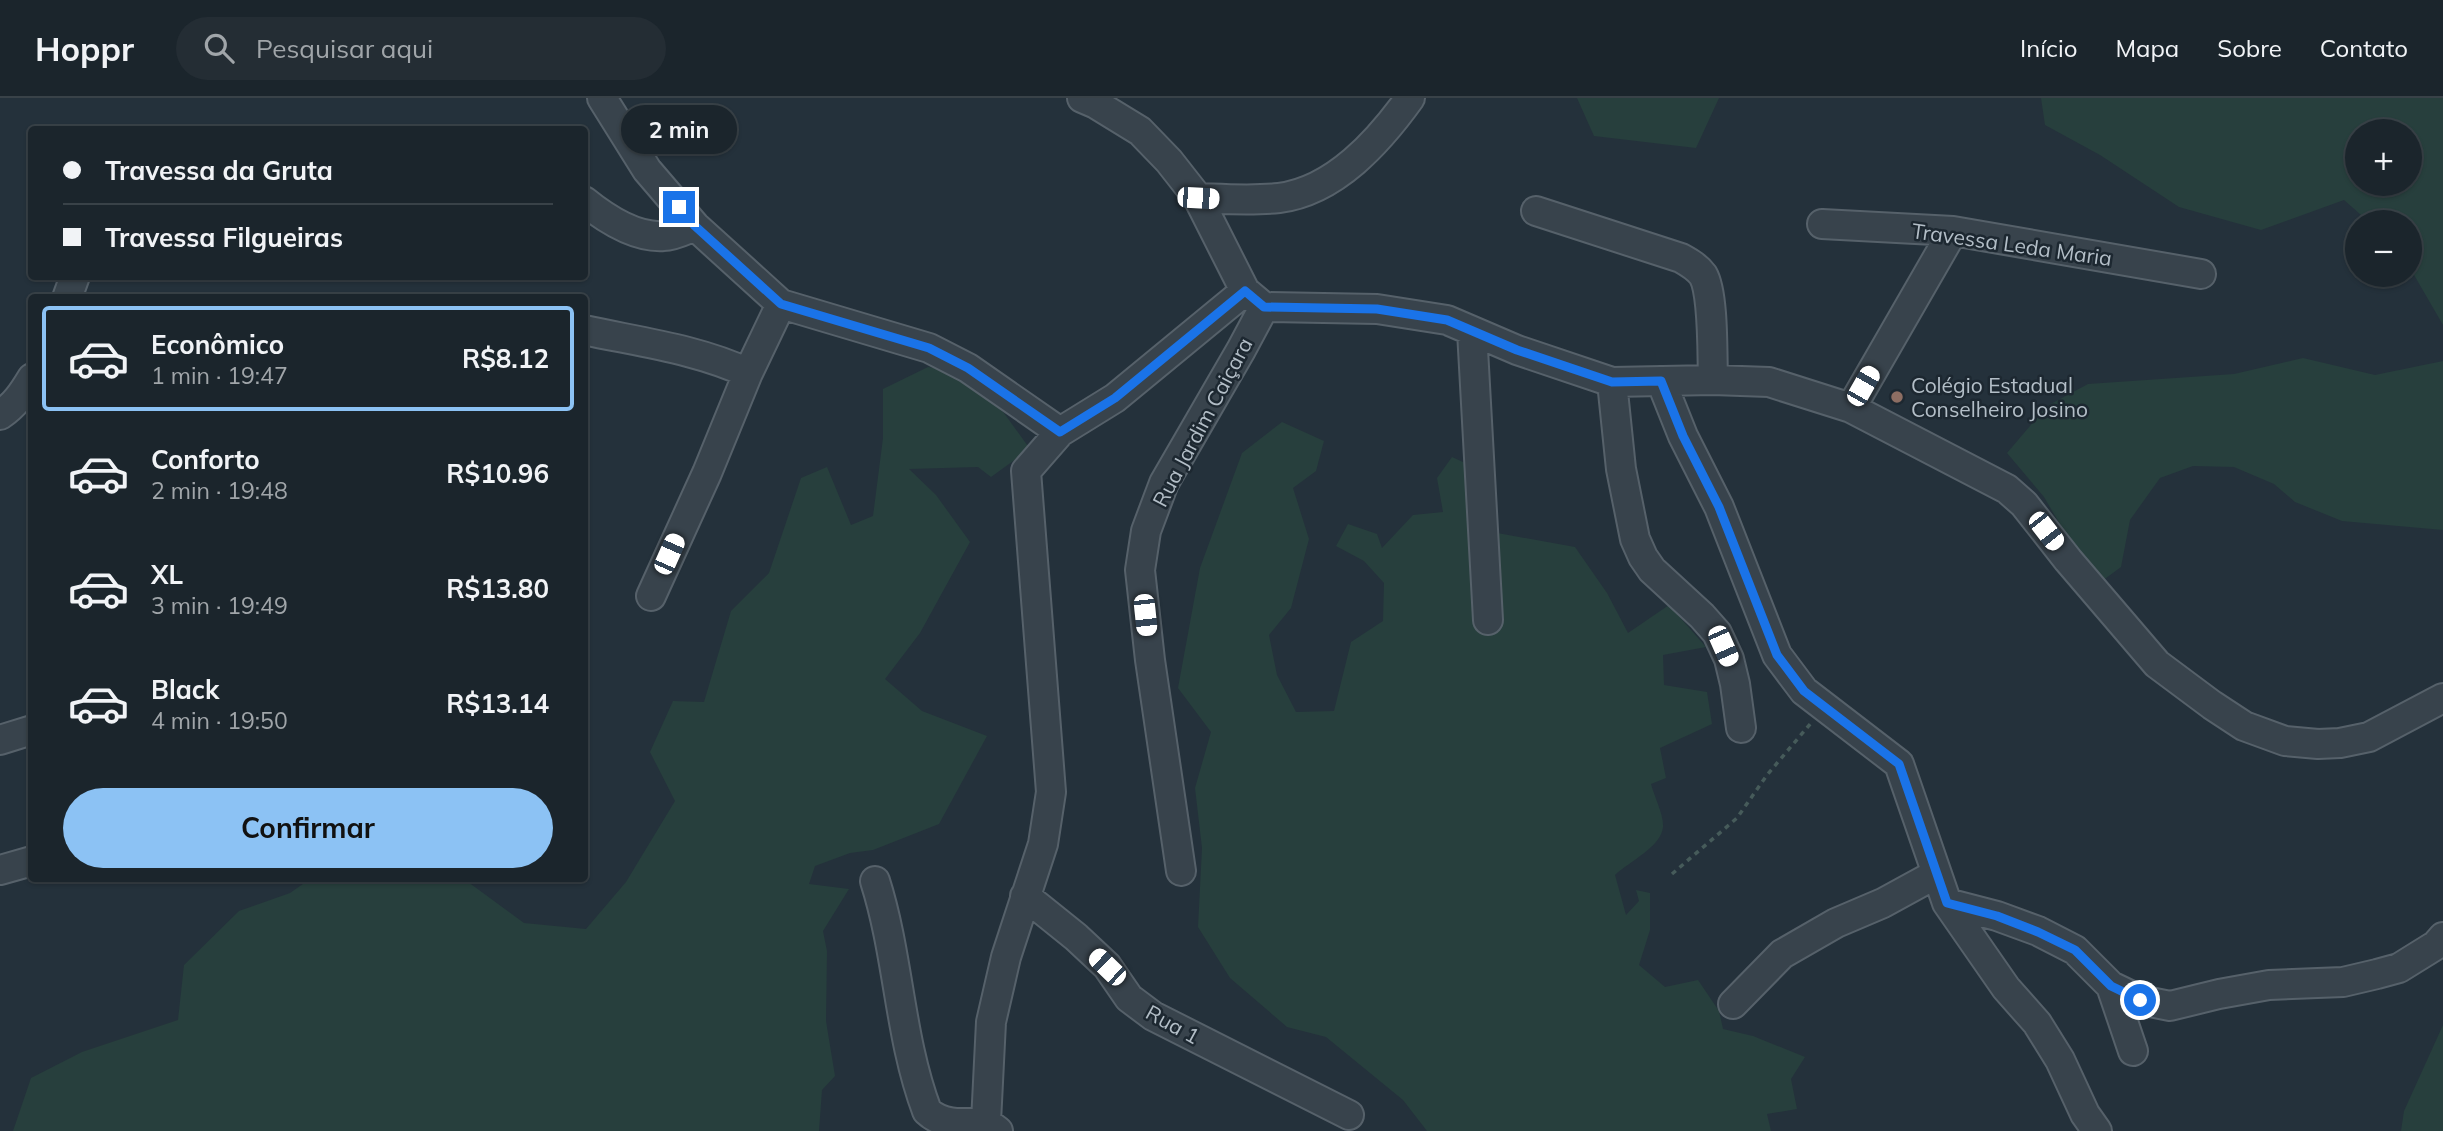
<!DOCTYPE html>
<html lang="pt">
<meta charset="utf-8">
<style>
:root{--surface:#1b252c;--page:#242d34;--text:#f1f3f6;--muted:#a0a5a9;--line:#394248;--accent:#8cc2f4}
body{margin:0;font-family:Mulish,sans-serif;background:var(--page);color:var(--text);height:100vh;display:flex;flex-direction:column;font-size:26px;white-space:nowrap}
*{box-sizing:border-box;margin:0}
p{font-size:23px;color:var(--muted)}
.icon{flex:none;width:38px;height:38px;fill:none;stroke:currentColor;stroke-width:2;stroke-linecap:round;stroke-linejoin:round}
.map{position:relative;flex:1;overflow:hidden}
.details{position:absolute;left:28px;top:196px;width:560px;height:588px;display:flex;flex-direction:column;background:var(--surface);border-radius:7px;box-shadow:0 2px 5px #0004,0 0 0 2px var(--line)}
.details>*{flex:none}
.hud{position:absolute;left:28px;top:28px;width:560px;height:154px;border-radius:7px;box-shadow:0 2px 5px #0004,0 0 0 2px var(--line);display:grid;align-content:center;height:154px;padding:0 35px;background:var(--surface)}
.controls{position:absolute;left:2345px;top:21px;display:grid;gap:14px}
.controls a{display:grid;place-items:center;width:77px;height:77px;border-radius:50%;background:var(--surface);box-shadow:0 2px 5px #0004,0 0 0 2px var(--line);font-size:35px}
.end{position:absolute;width:32px;height:32px;margin:-16px;border:9px solid #1a73e8;background:#fff;box-shadow:0 0 0 4px #fff}
.from{border-radius:50%}
.bubble{position:absolute;height:49px;border-radius:24px;background:var(--surface);box-shadow:0 2px 5px #0004,0 0 0 2px var(--line);font-size:23px;font-weight:700;line-height:49px;text-align:center}
.car{position:absolute;width:21px;height:42px;margin:-21px -10px;border-radius:9px;box-shadow:0 0 5px 2px #0007;background:linear-gradient(#fff 24%,#345 0 40%,#fff 0 76%,#345 0 86%,#fff 0)}
.hud b{display:flex;align-items:center;gap:24px;height:66px;font-size:26px}
.hud b+b{border-top:2px solid var(--line)}
.hud i{width:18px;height:18px;background:var(--text)}
ul{padding:12px 0 0;list-style:none}
li{display:flex;align-items:center;gap:21px;height:105px;margin:0 14px 10px;padding:0 21px;border:4px solid transparent;border-radius:7px}
li div{flex:1}
li b{display:block;font-size:26px}
li em{font-style:normal;font-weight:700}
li.active{border-color:var(--accent)}
li>.icon{width:63px;height:63px;stroke-width:1.5}
.action{display:flex;gap:14px;margin-top:auto;padding:14px 35px}
.action a{flex:1;height:80px;border-radius:42px;background:var(--accent);color:#111;font-size:28px;font-weight:700;line-height:80px;text-align:center}
header{display:flex;align-items:center;gap:42px;box-sizing:border-box;height:98px;padding:0 35px;background:var(--surface);border-bottom:2px solid var(--line)}
header strong{font-size:33px}
nav{display:flex;gap:38px;margin-inline-start:auto;font-size:24px}
.search{width:490px;height:63px;background:var(--page);display:flex;align-items:center;gap:18px;box-sizing:border-box;padding:0 24px;border-radius:38px;color:var(--muted);font-size:26px}
.map>svg:first-child{display:block}
.green{fill:#273f3d;fill-rule:evenodd}
.lines{fill:none;stroke-linecap:round;stroke-linejoin:round}
.minor-casing{stroke:#56616a;stroke-width:32}
.path{stroke:#465b5a;stroke-width:3.5;stroke-dasharray:5 5;stroke-linecap:butt}
.minor{stroke:#38434c;stroke-width:28}
.route{stroke:#1a73e8;stroke-width:9}
.education-dot{fill:#8d6e63;stroke:#1d2831;stroke-width:2.5}
.labels{text-anchor:middle;dominant-baseline:central;stroke-width:5;stroke-linejoin:round;paint-order:stroke}
.street-label{font-size:21px;fill:#b3bec7;stroke:#1d2831}
.poi-label{font-size:21px;fill:#b3bec7;stroke:#1d2831;text-anchor:start}
</style>
<header>
<strong>Hoppr</strong>
<div class="search"><svg class="icon" aria-label="search" viewBox="0 0 24 24"><circle cx="10" cy="10" r="6"/><path d="M15 15l6 6"/></svg>Pesquisar aqui</div>
<nav><a>Início</a><a>Mapa</a><a>Sobre</a><a>Contato</a></nav>
</header>
<div class="map">
<svg width="2443" height="1033" viewBox="0 0 2443 1033">
<rect width="100%" height="100%" fill="#24313b"/>
<!-- green -->
<path class="green" d="M1577,0H1719L1696,50L1594,38Z
M2041,0H2443V227L2410,170V124H2369L2344,102L2261,132L2179,109L2100,57L2045,27ZM2357,33H2410V86H2357Z
M2303,260L2375,277L2443,263V432L2342,423L2295,404L2274,386L2234,369L2193,368L2160,380L2130,422L2121,469L2102,483L2071,445L2044,399L2007,355L2047,308L2088,286L2234,276Z
M928,269L960,274L1004,315L1030,351L991,379L978,369L909,371L936,397L970,444L920,535L885,581L922,613L987,638L939,726L873,752L850,755L815,768L809,786L849,791L823,833L827,853L826,923L835,978L822,992L819,1033H13L31,980L82,954L178,922L184,867L239,813L290,795L310,781H464L524,825L586,831L626,784L675,703L650,654L673,603L704,604L731,513L769,475L801,380L827,369L851,427L873,418L883,340V291Z
M1282,324L1324,343L1316,373L1293,390L1309,441L1291,510L1269,537L1277,577L1296,614L1334,613L1351,544L1383,523L1384,485L1364,463L1336,448L1348,426L1377,436L1382,450L1413,417L1443,414L1437,380L1452,359L1476,370L1492,434L1575,449L1607,495L1628,535L1669,507L1706,549L1663,557L1664,587L1707,594L1712,626L1660,650L1666,680L1651,686C1654,698 1664,717 1663,729C1661,749 1630,763 1615,777L1626,817L1639,803L1636,792L1650,795V832L1639,867L1665,889L1698,882L1719,913L1723,931L1753,938L1805,959L1791,981L1797,1011L1767,1016L1771,1033H1427L1403,1002L1326,939L1287,929L1230,880L1198,829L1202,750L1195,690L1211,634L1178,590L1200,470L1242,355Z
M2443,927V1033H2401L2404,1013Z"/>
<g class="lines">
<defs>
<path id="minor" d="M602,0L647,72L695,128L781,206L929,250L968,270L1060,334
M1082,0L1096,6L1140,33L1169,63L1198,100L1245,193L1264,209L1377,211L1447,222L1517,252L1612,284L1713,282L1769,284L1851,310L2007,391L2024,406L2068,462L2157,566L2212,607L2244,628L2285,643L2318,646L2340,645L2369,639L2443,600
M1198,100C1225,101 1252,103 1279,100C1335,93 1379,43 1410,0
M584,103C605,120 636,140 664,138C674,138 685,132 695,128
M1536,113L1681,160C1690,165 1697,169 1703,177C1714,196 1712,258 1713,282
M1822,126L1953,133L2201,176
M67,200L75,178
M584,232C639,244 697,251 748,275
M1472,233L1488,522
M1661,283L1683,338L1719,409L1777,557L1804,593L1899,666L1947,805L2006,890L2037,925L2060,962L2085,1016L2097,1033
M1612,284L1621,371L1635,441L1643,459L1652,472L1702,518L1717,535L1729,561L1735,586L1741,630
M1851,310L1953,133
M0,317C15,307 23,295 32,280
M651,498L707,375L748,275L781,206
M0,642L32,632
M0,772L32,763
M1181,773L1150,562L1140,472L1146,433L1164,385L1241,252L1264,209
M875,783C899,858 899,939 927,1013C944,1029 965,1025 986,1024
M1025,798L1076,839L1107,868L1129,900L1153,918L1349,1017
M1947,805L1997,818L2038,833L2075,852L2111,888L2140,902L2170,908L2219,896L2269,887L2343,884L2377,876L2399,870L2436,847L2443,839
M2111,888L2133,953
M1733,906L1782,856L1836,825L1883,805L1936,776
M998,1033L986,1024L991,924L1006,859L1043,746L1051,694L1026,373L1060,334L1115,300L1245,193"/>
</defs>
<!-- minor casing -->
<use href="#minor" class="minor-casing"/>
<!-- path -->
<path class="path" d="M1672,776L1737,720L1767,677L1811,625"/>
<!-- minor -->
<use href="#minor" class="minor"/>
</g>
<g class="lines">
<!-- route -->
<path class="route" d="M679,109L695,128L781,206L929,250L968,270L1060,334L1115,300L1245,193L1264,209L1377,211L1447,222L1517,252L1612,284L1661,283L1683,338L1719,409L1777,557L1804,593L1899,666L1947,805L1997,818L2038,834L2075,852L2111,888L2140,902"/>
</g>
<!-- markers -->
<circle class="education-dot" cx="1897" cy="299" r="7"/>
<g class="labels">
<!-- street labels -->
<g class="street-label">
<text transform="translate(2012 146) rotate(8)">Travessa Leda Maria</text>
<text transform="translate(1202 324) rotate(-62)">Rua Jardim Caiçara</text>
<text transform="translate(1173 926) rotate(29)">Rua 1</text>
</g>
<!-- poi labels -->
<g class="poi-label">
<text x="1911" y="287">Colégio Estadual<tspan x="1911" dy="24">Conselheiro Josino</tspan></text>
</g>
</g>
</svg>
<div class="controls">
<a>+</a>
<a>−</a>
</div>
<i class="end from" style="left:2140px;top:902px"></i>
<i class="end" style="left:679px;top:109px"></i>
<div class="bubble" style="left:621px;top:7px;width:116px">2 min</div>
<i class="car" style="left:1198px;top:100px;rotate:93deg"></i>
<i class="car" style="left:1863px;top:288px;rotate:30deg"></i>
<i class="car" style="left:2046px;top:433px;rotate:142deg"></i>
<i class="car" style="left:669px;top:456px;rotate:24deg"></i>
<i class="car" style="left:1145px;top:517px;rotate:174deg"></i>
<i class="car" style="left:1723px;top:548px;rotate:156deg"></i>
<i class="car" style="left:1107px;top:869px;rotate:314deg"></i>
<div class="hud">
<b><i class="from"></i>Travessa da Gruta</b>
<b><i></i>Travessa Filgueiras</b>
</div>
<section class="details">
<ul>
<li class="active"><svg class="icon" aria-label="car" viewBox="0 0 24 24"><path d="M5 17H2v-5l4-1 3-4h7l3 4 3 1v5h-3M9 17h6M6 11h13"/><circle cx="7" cy="17" r="2"/><circle cx="17" cy="17" r="2"/></svg><div><b>Econômico</b><p>1 min · 19:47</p></div><em>R$8.12</em></li>
<li><svg class="icon" aria-label="car" viewBox="0 0 24 24"><path d="M5 17H2v-5l4-1 3-4h7l3 4 3 1v5h-3M9 17h6M6 11h13"/><circle cx="7" cy="17" r="2"/><circle cx="17" cy="17" r="2"/></svg><div><b>Conforto</b><p>2 min · 19:48</p></div><em>R$10.96</em></li>
<li><svg class="icon" aria-label="car" viewBox="0 0 24 24"><path d="M5 17H2v-5l4-1 3-4h7l3 4 3 1v5h-3M9 17h6M6 11h13"/><circle cx="7" cy="17" r="2"/><circle cx="17" cy="17" r="2"/></svg><div><b>XL</b><p>3 min · 19:49</p></div><em>R$13.80</em></li>
<li><svg class="icon" aria-label="car" viewBox="0 0 24 24"><path d="M5 17H2v-5l4-1 3-4h7l3 4 3 1v5h-3M9 17h6M6 11h13"/><circle cx="7" cy="17" r="2"/><circle cx="17" cy="17" r="2"/></svg><div><b>Black</b><p>4 min · 19:50</p></div><em>R$13.14</em></li>
</ul>
<div class="action"><a>Confirmar</a></div>
</section>
</div>
